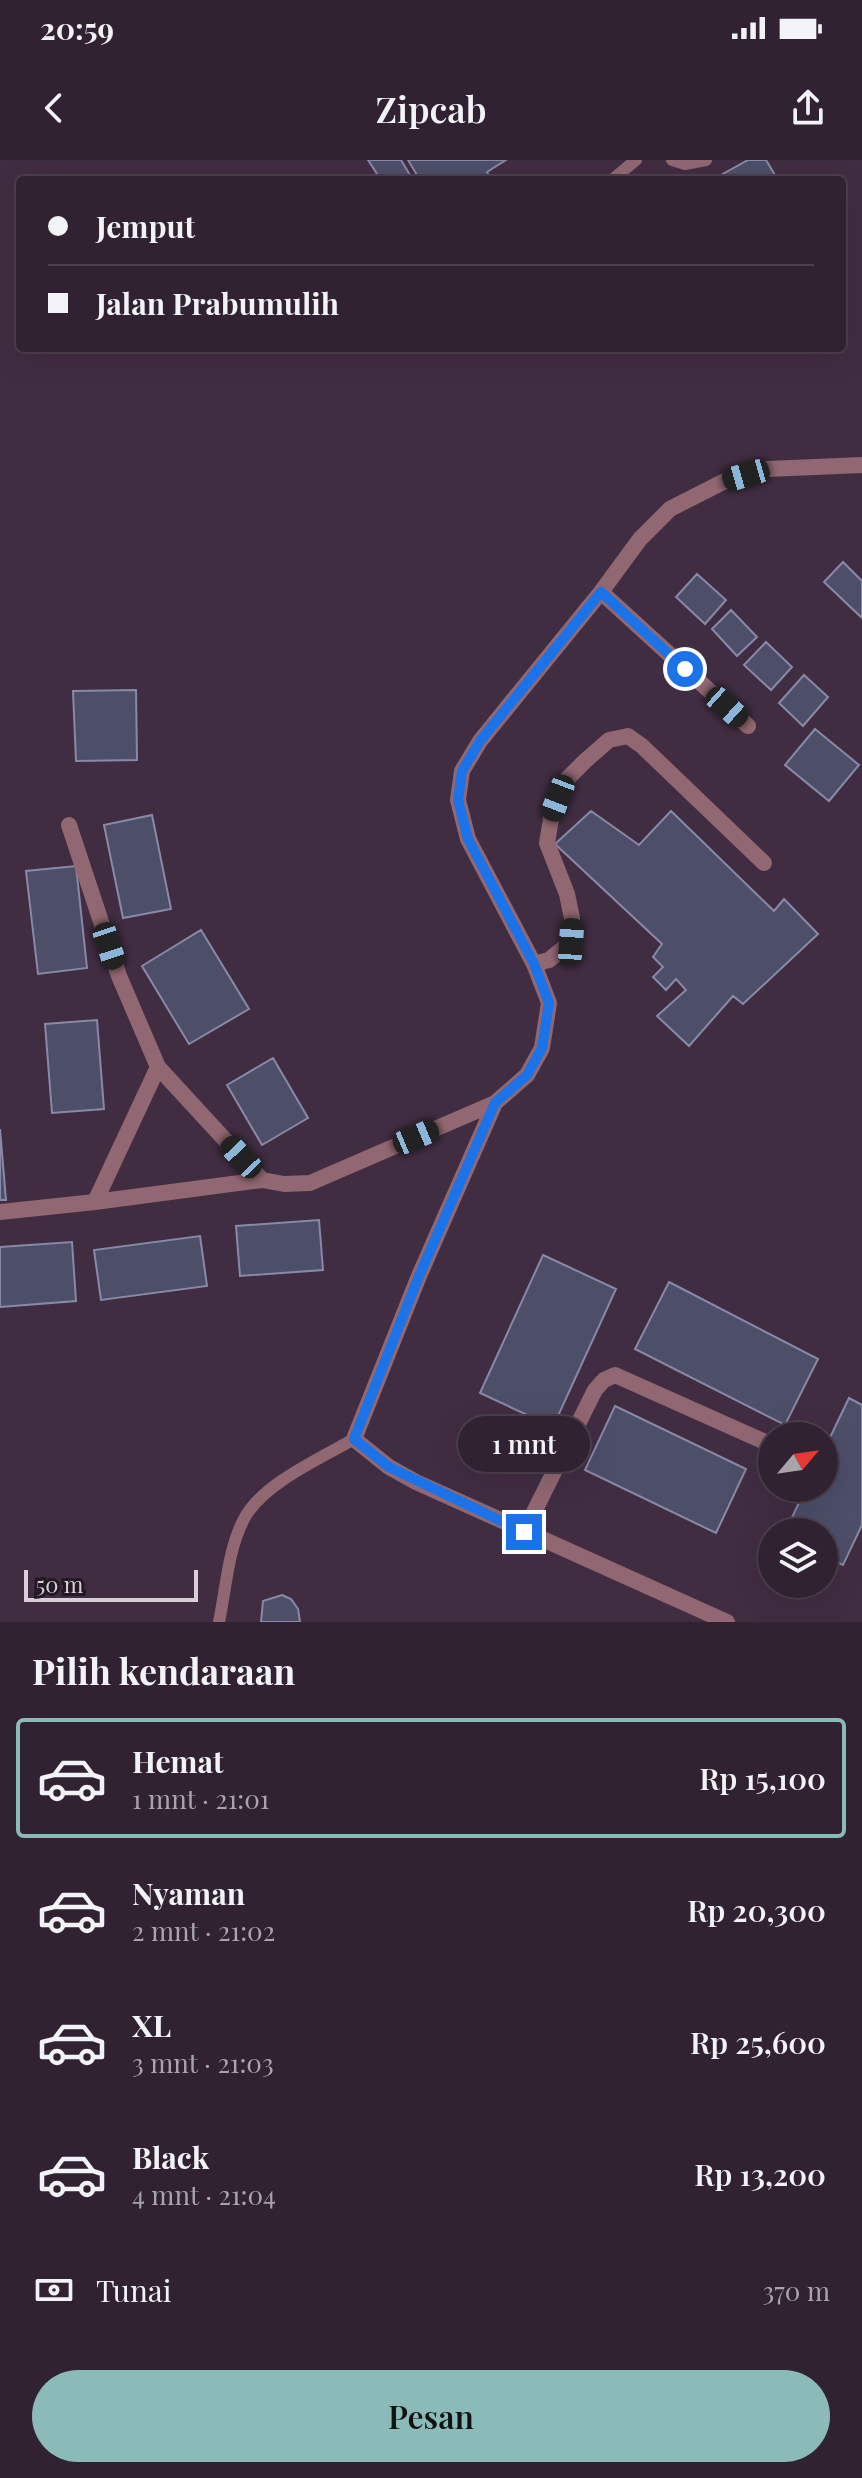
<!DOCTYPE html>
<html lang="id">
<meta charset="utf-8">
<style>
:root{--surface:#312232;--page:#392a3a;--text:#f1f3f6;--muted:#a8a4ac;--line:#4c3f4d;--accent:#8bbbb9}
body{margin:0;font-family:"Playfair Display",serif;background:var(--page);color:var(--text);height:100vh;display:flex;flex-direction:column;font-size:30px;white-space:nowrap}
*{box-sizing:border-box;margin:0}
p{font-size:26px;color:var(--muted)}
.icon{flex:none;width:44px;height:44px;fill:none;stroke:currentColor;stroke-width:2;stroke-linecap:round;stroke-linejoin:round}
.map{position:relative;height:1462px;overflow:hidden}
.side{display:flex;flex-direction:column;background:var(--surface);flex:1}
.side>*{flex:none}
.top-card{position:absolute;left:16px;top:16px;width:830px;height:176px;border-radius:8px;box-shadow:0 8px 32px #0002,0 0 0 2px var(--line);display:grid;align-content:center;height:176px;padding:0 32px;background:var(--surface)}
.needle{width:52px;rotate:61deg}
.fabs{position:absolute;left:758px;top:1262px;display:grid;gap:16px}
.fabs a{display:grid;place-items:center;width:80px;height:80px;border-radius:50%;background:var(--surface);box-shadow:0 8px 32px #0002,0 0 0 2px var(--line);font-size:40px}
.scale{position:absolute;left:24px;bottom:20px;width:174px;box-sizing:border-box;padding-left:8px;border:4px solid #daceda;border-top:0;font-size:22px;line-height:28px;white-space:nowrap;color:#daceda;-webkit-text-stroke:6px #221922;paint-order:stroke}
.end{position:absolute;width:36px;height:36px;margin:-18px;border:10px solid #1a73e8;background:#fff;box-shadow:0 0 0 4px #fff}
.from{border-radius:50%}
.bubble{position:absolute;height:56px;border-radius:28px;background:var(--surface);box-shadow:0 8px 32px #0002,0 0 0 2px var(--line);font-size:26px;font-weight:600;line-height:56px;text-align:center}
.car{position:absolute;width:24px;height:48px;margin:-24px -12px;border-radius:10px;box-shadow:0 0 6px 2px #0007;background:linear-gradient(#222 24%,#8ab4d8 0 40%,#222 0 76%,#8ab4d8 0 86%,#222 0)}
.top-card b{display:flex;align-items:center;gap:28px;height:76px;font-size:30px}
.top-card b+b{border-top:2px solid var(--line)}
.top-card i{width:20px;height:20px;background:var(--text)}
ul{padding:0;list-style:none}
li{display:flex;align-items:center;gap:24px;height:120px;margin:0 16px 12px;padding:0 16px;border:4px solid transparent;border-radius:8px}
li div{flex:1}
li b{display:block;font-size:30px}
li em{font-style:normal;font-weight:600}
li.active{border-color:var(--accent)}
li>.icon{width:72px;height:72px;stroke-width:1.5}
h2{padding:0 32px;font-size:36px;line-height:96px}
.pay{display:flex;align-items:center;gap:20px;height:88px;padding:0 32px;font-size:30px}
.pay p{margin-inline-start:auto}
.cta{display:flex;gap:16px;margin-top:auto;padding:16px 32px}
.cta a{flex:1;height:92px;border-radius:48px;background:var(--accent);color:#111;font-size:32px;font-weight:600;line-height:92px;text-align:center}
.status{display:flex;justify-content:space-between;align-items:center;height:56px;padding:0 40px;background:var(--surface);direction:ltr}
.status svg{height:22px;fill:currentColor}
header{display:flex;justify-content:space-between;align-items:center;height:104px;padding:0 32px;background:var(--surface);font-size:36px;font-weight:600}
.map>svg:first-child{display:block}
.building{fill:#4d4e68;stroke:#8889a7;stroke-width:2}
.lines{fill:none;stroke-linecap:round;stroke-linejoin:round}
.lane{stroke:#916771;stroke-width:12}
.street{stroke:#916771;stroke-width:16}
.route{stroke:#1a73e8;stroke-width:10}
</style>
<div class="status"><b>20:59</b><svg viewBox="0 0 49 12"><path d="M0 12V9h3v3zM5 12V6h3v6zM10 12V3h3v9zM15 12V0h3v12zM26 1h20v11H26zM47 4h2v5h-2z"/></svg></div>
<header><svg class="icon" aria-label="back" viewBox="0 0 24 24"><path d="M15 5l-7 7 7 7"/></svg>Zipcab<svg class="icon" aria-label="share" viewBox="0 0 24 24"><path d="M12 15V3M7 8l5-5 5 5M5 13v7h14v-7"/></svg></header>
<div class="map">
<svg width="862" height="1462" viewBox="0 0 862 1462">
<rect width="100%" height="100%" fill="#412d42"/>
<!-- building -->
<path class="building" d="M368,0H401L413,20H381Z
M408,0H506L487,12L492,20H420Z
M748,0H766L778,20H712Z
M843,402L862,421V458L824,422Z
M697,414L726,440L705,464L676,437Z
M731,450L757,477L737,496L712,469Z
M766,482L792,507L771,530L744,505Z
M804,515L828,537L803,566L779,543Z
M136,530L137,600L76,601L73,531Z
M815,569L859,605L829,641L785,605Z
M591,651L639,685L671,651L774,751L784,739L818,774L743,844L733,836L689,886L657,856L686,830L676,819L666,830L653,817L663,807L653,797L662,784L555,684Z
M152,655L171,749L123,758L104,665Z
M76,706L87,808L38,814L26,711Z
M201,770L249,849L189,884L142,806Z
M97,860L104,949L52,953L45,864Z
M273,898L308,958L262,985L227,925Z
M0,969L6,1040H0Z
M319,1060L323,1110L240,1116L236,1066Z
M200,1076L207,1126L101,1140L94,1090Z
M72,1082L76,1141L0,1147V1087Z
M543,1095L616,1129L553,1267L480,1233Z
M669,1122L818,1199L785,1265L635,1189Z
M849,1238L862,1245V1365L843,1405L824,1396V1372H785L806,1328H824V1290Z
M615,1246L746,1309L716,1373L585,1310Z
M282,1435L291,1439L298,1449L300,1462H261L263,1441Z"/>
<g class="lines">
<!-- lane -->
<path class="lane" d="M672,0L685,4L706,0
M612,20L636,0
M219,1462C226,1429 228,1389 244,1359C262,1324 321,1298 354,1279"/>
<!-- street -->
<path class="street" d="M601,432L748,566
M69,665L119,816L158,907L262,1020L284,1024L310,1023L495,943
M534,804L549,800L571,782L572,758L567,734L547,683L552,653L564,622L585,601L609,580L628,576L642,586L764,703
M95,1042L262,1020
M0,1052L95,1042L158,907
M524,1372L595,1230L604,1220L615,1215L772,1285
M727,1462L416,1322L389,1307L354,1279L419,1116L495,943L527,915L542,888L549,843L534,804L468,679L458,640L462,611L480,581L601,432L640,379L670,349L723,322L768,309L862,305"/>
</g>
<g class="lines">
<!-- route -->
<path class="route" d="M524,1372L389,1307L354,1279L419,1116L495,943L527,915L542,888L549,843L534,804L468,679L458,640L462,611L480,581L601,432L685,509"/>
</g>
</svg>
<div class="fabs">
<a><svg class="needle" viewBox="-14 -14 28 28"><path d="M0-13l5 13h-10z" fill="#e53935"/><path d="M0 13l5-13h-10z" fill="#a8a4ac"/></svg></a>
<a><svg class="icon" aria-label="layers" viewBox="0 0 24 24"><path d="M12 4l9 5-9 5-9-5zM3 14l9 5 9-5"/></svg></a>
</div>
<div class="scale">50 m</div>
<i class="end from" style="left:685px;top:509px"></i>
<i class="end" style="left:524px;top:1372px"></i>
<div class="bubble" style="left:458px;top:1256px;width:132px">1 mnt</div>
<i class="car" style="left:746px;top:315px;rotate:254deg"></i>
<i class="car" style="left:727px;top:547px;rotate:132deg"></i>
<i class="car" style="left:558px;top:638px;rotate:201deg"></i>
<i class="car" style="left:571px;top:782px;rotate:4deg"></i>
<i class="car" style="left:109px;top:786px;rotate:162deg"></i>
<i class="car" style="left:416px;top:977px;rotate:67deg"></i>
<i class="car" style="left:241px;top:997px;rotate:317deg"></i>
<div class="top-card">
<b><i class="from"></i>Jemput</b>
<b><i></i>Jalan Prabumulih</b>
</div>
</div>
<section class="side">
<h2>Pilih kendaraan</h2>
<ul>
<li class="active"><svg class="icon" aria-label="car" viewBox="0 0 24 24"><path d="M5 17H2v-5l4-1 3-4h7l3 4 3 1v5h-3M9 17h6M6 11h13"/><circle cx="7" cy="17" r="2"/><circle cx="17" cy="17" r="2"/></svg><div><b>Hemat</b><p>1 mnt · 21:01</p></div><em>Rp 15,100</em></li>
<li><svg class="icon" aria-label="car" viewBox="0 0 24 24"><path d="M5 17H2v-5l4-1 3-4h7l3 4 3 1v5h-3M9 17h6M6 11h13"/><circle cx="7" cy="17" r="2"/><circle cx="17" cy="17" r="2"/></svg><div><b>Nyaman</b><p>2 mnt · 21:02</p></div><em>Rp 20,300</em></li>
<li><svg class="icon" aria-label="car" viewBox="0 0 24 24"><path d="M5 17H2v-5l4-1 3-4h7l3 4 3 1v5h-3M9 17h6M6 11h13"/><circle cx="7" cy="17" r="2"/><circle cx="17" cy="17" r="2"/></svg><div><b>XL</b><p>3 mnt · 21:03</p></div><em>Rp 25,600</em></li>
<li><svg class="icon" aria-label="car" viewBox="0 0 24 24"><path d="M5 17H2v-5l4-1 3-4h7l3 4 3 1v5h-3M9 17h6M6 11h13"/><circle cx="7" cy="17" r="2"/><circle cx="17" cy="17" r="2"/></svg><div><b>Black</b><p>4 mnt · 21:04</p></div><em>Rp 13,200</em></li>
</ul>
<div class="pay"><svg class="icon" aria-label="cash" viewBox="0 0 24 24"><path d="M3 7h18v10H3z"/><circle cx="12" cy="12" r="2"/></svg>Tunai<p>370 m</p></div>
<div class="cta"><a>Pesan</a></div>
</section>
